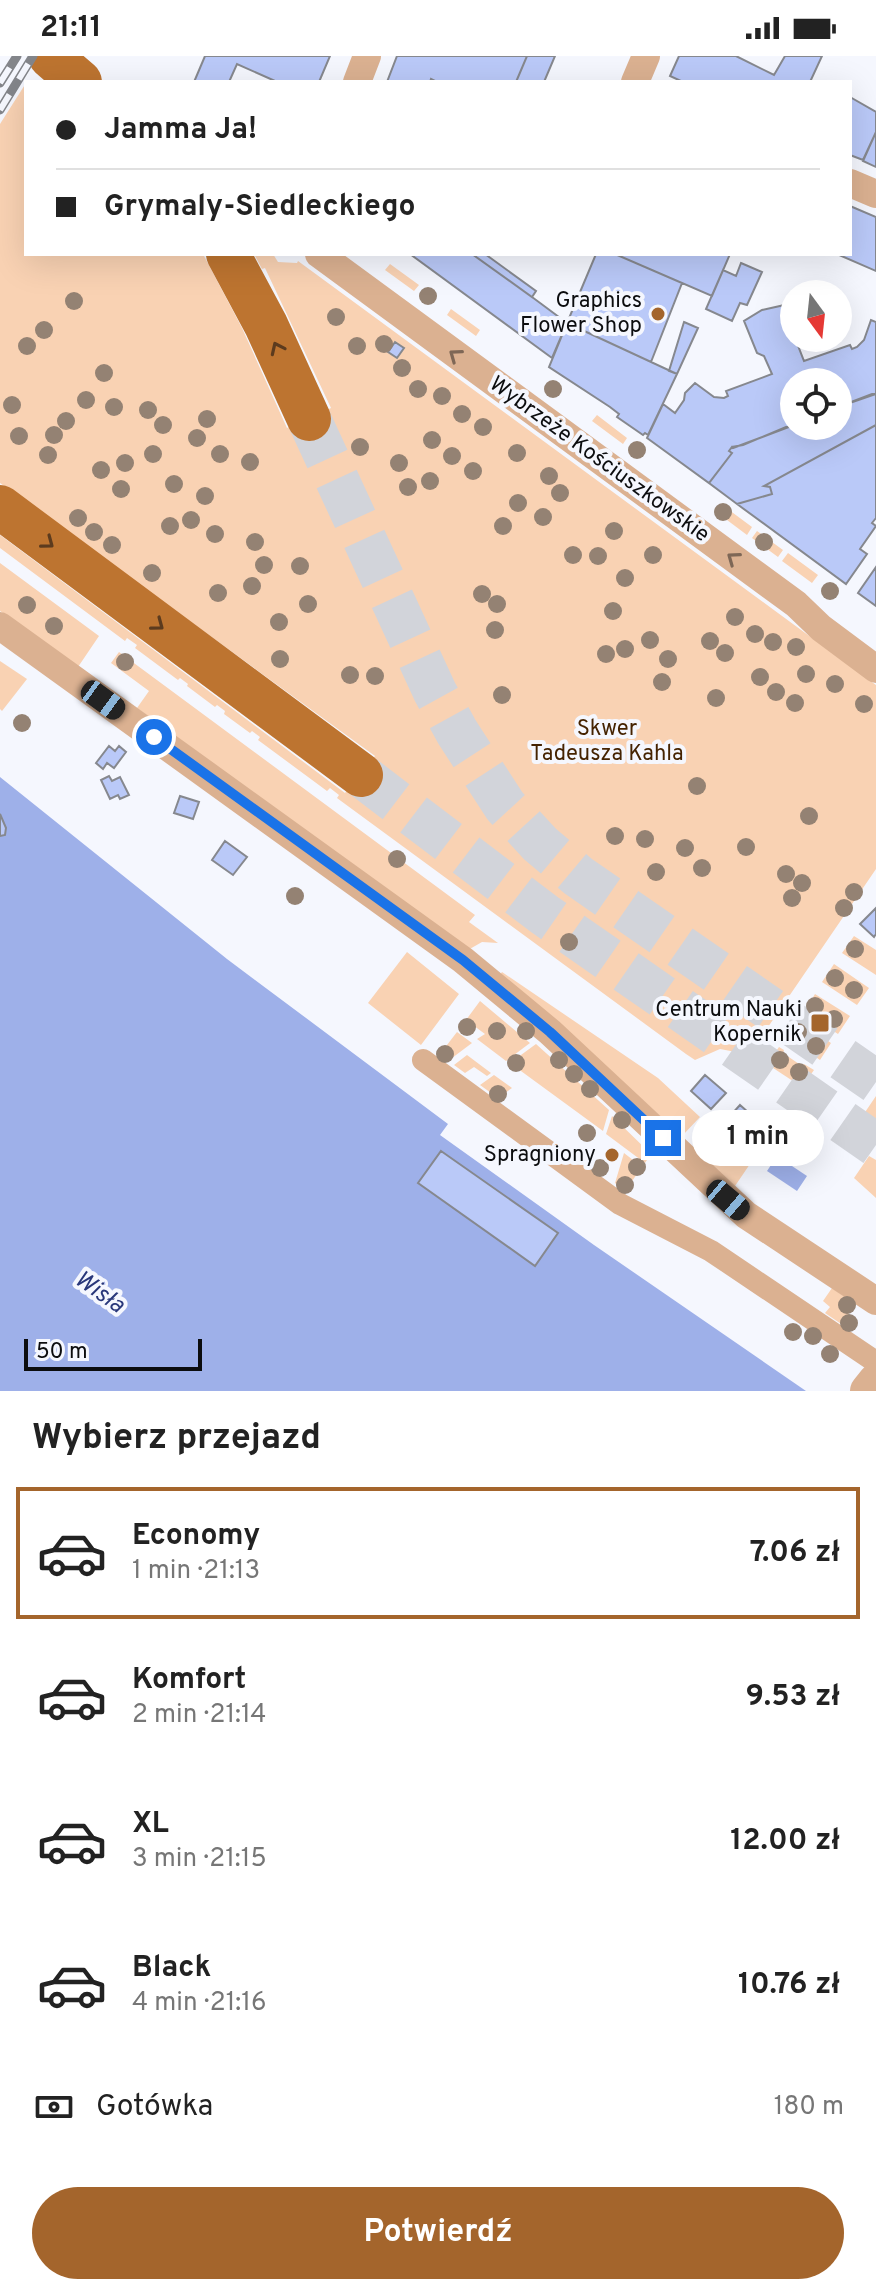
<!DOCTYPE html>
<html lang="pl">
<meta charset="utf-8">
<style>
:root{--surface:#fff;--page:#f2f2f2;--text:#222;--muted:#767676;--line:#e0e0e0;--accent:#a4652c}
body{margin:0;font-family:Overpass,sans-serif;background:var(--page);color:var(--text);height:100vh;display:flex;flex-direction:column;font-size:30px;white-space:nowrap}
*{box-sizing:border-box;margin:0}
p{font-size:26px;color:var(--muted)}
.icon{flex:none;width:44px;height:44px;fill:none;stroke:currentColor;stroke-width:2;stroke-linecap:round;stroke-linejoin:round}
.map{position:relative;height:1335px;overflow:hidden}
.side{display:flex;flex-direction:column;background:var(--surface);flex:1}
.side>*{flex:none}
.banner{position:absolute;left:24px;top:24px;width:828px;height:176px;border-radius:0px;box-shadow:0 8px 32px #0002;display:grid;align-content:center;height:176px;padding:0 32px;background:var(--surface)}
.needle{width:52px;rotate:165deg}
.tools{position:absolute;left:780px;top:224px;display:grid;gap:16px}
.tools a{display:grid;place-items:center;width:72px;height:72px;border-radius:50%;background:var(--surface);box-shadow:0 8px 32px #0002;font-size:40px}
.scale{position:absolute;left:24px;bottom:20px;width:178px;box-sizing:border-box;padding-left:8px;border:4px solid #0c0d0f;border-top:0;font-size:22px;line-height:28px;white-space:nowrap;color:#0c0d0f;-webkit-text-stroke:6px #f5f7fe;paint-order:stroke}
.end{position:absolute;width:36px;height:36px;margin:-18px;border:10px solid #1a73e8;background:#fff;box-shadow:0 0 0 4px #fff}
.from{border-radius:50%}
.bubble{position:absolute;height:56px;border-radius:28px;background:var(--surface);box-shadow:0 8px 32px #0002;font-size:26px;font-weight:700;line-height:56px;text-align:center}
.car{position:absolute;width:24px;height:48px;margin:-24px -12px;border-radius:10px;box-shadow:0 0 6px 2px #0007;background:linear-gradient(#222 24%,#8ab4d8 0 40%,#222 0 76%,#8ab4d8 0 86%,#222 0)}
.banner b{display:flex;align-items:center;gap:28px;height:76px;font-size:30px}
.banner b+b{border-top:2px solid var(--line)}
.banner i{width:20px;height:20px;background:var(--text)}
ul{padding:0;list-style:none}
li{display:flex;align-items:center;gap:24px;height:132px;margin:0 16px 12px;padding:0 16px;border:4px solid transparent;border-radius:0px}
li div{flex:1}
li b{display:block;font-size:30px}
li em{font-style:normal;font-weight:700}
li.on{border-color:var(--accent)}
li>.icon{width:72px;height:72px;stroke-width:1.5}
h2{padding:0 32px;font-size:36px;line-height:96px}
.pay{display:flex;align-items:center;gap:20px;height:88px;padding:0 32px;font-size:30px}
.pay p{margin-inline-start:auto}
.button{display:flex;gap:16px;margin-top:auto;padding:16px 32px}
.button a{flex:1;height:92px;border-radius:48px;background:var(--accent);color:#fff;font-size:32px;font-weight:700;line-height:92px;text-align:center}
.status{display:flex;justify-content:space-between;align-items:center;height:56px;padding:0 40px;background:var(--surface);direction:ltr}
.status svg{height:22px;fill:currentColor}
.map>svg:first-child{display:block}
.green{fill:#f9d2b3}
.water{fill:#9eb0e9}
.building{fill:#bac9f8;stroke:#86888e;stroke-width:2}
.lines{fill:none;stroke-linecap:round;stroke-linejoin:round}
.primary-tunnel{stroke:#d2d4da;stroke-width:44;stroke-dasharray:44 22;stroke-linecap:butt}
.pedestrian{stroke:#dbb191;stroke-width:22}
.minor{stroke:#dbb191;stroke-width:28}
.tertiary{stroke:#dbb191;stroke-width:36}
.primary{stroke:#bd7430;stroke-width:44}
.rail-casing{stroke:#83858a;stroke-width:9}
.rail{stroke:#f5f7fe;stroke-width:6;stroke-dasharray:18;stroke-linecap:butt}
.tree{fill:#948273}
.oneway{stroke:#5c3b1e}
.oneway2{stroke:#7e6756}
.route{stroke:#1a73e8;stroke-width:10}
.poi-dot{fill:#a4652c;stroke:#f5f7fe;stroke-width:3}
.labels{text-anchor:middle;dominant-baseline:central;stroke-width:8;stroke-linejoin:round;paint-order:stroke}
.poi-label{font-size:22px;fill:#0c0d0f;stroke:#f5f7fe;text-anchor:end}
.street-label{font-size:22px;fill:#0c0d0f;stroke:#f5f7fe}
.park-label{font-size:22px;fill:#452301;stroke:#f5f7fe}
.water-label{font-size:24px;font-style:italic;fill:#29377a;stroke:#f5f7fe}
</style>
<div class="status"><b>21:11</b><svg viewBox="0 0 49 12"><path d="M0 12V9h3v3zM5 12V6h3v6zM10 12V3h3v9zM15 12V0h3v12zM26 1h20v11H26zM47 4h2v5h-2z"/></svg></div>
<div class="map">
<svg width="876" height="1335" viewBox="0 0 876 1335">
<rect width="100%" height="100%" fill="#f5f7fe"/>
<!-- green -->
<path class="green" d="M26,27V198H203L242,272L287,372L331,352L265,212L262,213L254,198H273L278,206L297,207L298,205L876,629V813L753,993L741,997L720,993L695,1004L686,998L341,745L337,742L339,739L330,732L327,735L258,684L260,681L252,675L250,677L224,658L225,655L217,649L215,651L187,630L188,628L180,622L178,624L135,592L137,589L127,582L125,585L0,492V479L345,737L375,700L0,427V68Z
M390,208L419,229L414,235L385,214Z
M451,253L480,274L476,280L447,259Z
M597,359L627,382L623,388L592,365Z
M721,448L752,471L747,479L715,455Z
M757,475L783,494L778,501L752,482Z
M788,497L818,519L812,527L782,505Z
M0,507L99,580L78,611L0,555Z
M119,596L475,859L469,866L498,887L482,886L468,894L137,652L149,635L111,607Z
M0,605L27,623L2,655L0,653Z
M854,880L876,894V919L842,897Z
M407,896L459,938L421,989L368,947Z
M834,908L869,932L857,949L822,926Z
M502,916L658,1022L700,1061L682,1080L591,997L499,920Z
M815,938L850,960L838,978L804,956Z
M480,945L530,987L506,1005L477,983L485,978L466,964Z
M797,964L831,987L820,1004L786,981Z
M457,976L472,987L448,1005L440,998Z
M536,988L609,1054L603,1075L510,1007Z
M779,991L784,994L783,997L802,1010L804,1008L814,1014L802,1031L767,1008Z
M467,999L491,1017L487,1020L474,1011L465,1017L454,1009Z
M494,1019L512,1032L498,1042L480,1029Z
M876,1040V1082L857,1068Z
M612,1060L651,1098L645,1107L606,1078Z
M713,1074L750,1108L735,1130L695,1093Z
M624,1097L642,1111L625,1135L615,1127Z
M869,1100L876,1104V1142L854,1122Z
M832,1232L855,1248L848,1259L856,1265L850,1274L825,1257L830,1251L823,1245Z"/>
<!-- water -->
<path class="water" d="M0,721L227,903L448,1068L440,1079L594,1189L806,1335H0Z
M777,1100L807,1120L797,1135L767,1115Z"/>
<!-- building -->
<path class="building" d="M205,0H330L319,26L275,25L237,8L229,26H194Z
M397,0H527L516,26H437L431,23L430,26H387Z
M527,0H555L544,26H516Z
M679,0H736L774,19L785,0H822L810,26H683L670,20Z
M850,41L876,56V76L863,104L850,99Z
M876,76V111L863,105Z
M850,150L876,161V215L837,198H850Z
M410,198H472L532,241L567,267L552,302Z
M472,198H485L536,235L532,241Z
M596,198H615L682,227L651,306L567,267Z
M615,198H730L712,240Z
M741,207L762,216L747,249L740,247L732,265L706,253L723,214L736,220Z
M789,248L794,261V282H800L797,287L804,305L850,289L852,293L857,291L864,284L871,264L876,266V338L838,351V326H794V369L733,392L732,391L729,395L732,397L709,427L647,382L663,348L675,357L684,344L685,337L695,327L714,341L724,342L728,340L726,335L772,318L764,300L757,297L744,265L762,254Z
M684,266L698,272L677,318L669,315Z
M567,267L677,318L648,379L645,377L643,379L617,361L619,358L610,351L549,311Z
M395,286L404,292L397,302L388,296Z
M872,338H876V369L764,430L770,431L772,438L737,448L709,427L732,397L729,395L732,391L743,389L786,371L838,370V351Z
M876,369V462L872,467L876,470L860,493L867,498L846,528L737,448L772,438L770,431L764,430Z
M876,511V550L858,537Z
M109,690L115,695L119,690L126,696L114,712L107,707L103,713L96,707Z
M109,720L112,725L120,721L129,739L120,743L118,739L110,743L101,724Z
M180,740L199,746L193,763L174,757Z
M0,758L6,772L5,779L0,780Z
M225,785L247,801L233,819L212,804Z
M876,852V878L874,881L860,868Z
M705,1019L726,1037L711,1053L691,1035Z
M740,1049L749,1057L739,1066L731,1059Z
M441,1095L558,1177L535,1210L418,1127Z"/>
<g class="lines">
<!-- primary-tunnel -->
<path class="primary-tunnel" d="M309,363L435,636L457,676L505,750L540,788L578,820L876,1026
M361,719L545,859L876,1089"/>
<!-- pedestrian -->
<path class="pedestrian" d="M423,1004L620,1148L711,1195L876,1306"/>
<!-- minor -->
<path class="minor" d="M357,26L367,0
M635,26L646,0
M850,127L876,138
M319,198L796,548L821,572L876,613
M0,570L463,904L550,976L746,1159L876,1245"/>
<!-- tertiary -->
<path class="tertiary" d="M868,1335L876,1325"/>
<!-- primary -->
<path class="primary" d="M50,0L80,26
M228,198L266,269L309,363
M0,451L361,719"/>
<defs>
<path id="rail" d="M0,27L17,0
M0,54L33,0"/>
</defs>
<!-- rail casing -->
<use href="#rail" class="rail-casing"/>
<!-- rail -->
<use href="#rail" class="rail"/>
</g>
<!-- trees -->
<g class="tree">
<circle cx="428" cy="240" r="9"/>
<circle cx="74" cy="245" r="9"/>
<circle cx="336" cy="261" r="9"/>
<circle cx="44" cy="274" r="9"/>
<circle cx="384" cy="288" r="9"/>
<circle cx="27" cy="290" r="9"/>
<circle cx="357" cy="290" r="9"/>
<circle cx="402" cy="312" r="9"/>
<circle cx="104" cy="317" r="9"/>
<circle cx="418" cy="333" r="9"/>
<circle cx="553" cy="333" r="9"/>
<circle cx="442" cy="340" r="9"/>
<circle cx="86" cy="344" r="9"/>
<circle cx="12" cy="349" r="9"/>
<circle cx="114" cy="351" r="9"/>
<circle cx="148" cy="354" r="9"/>
<circle cx="462" cy="358" r="9"/>
<circle cx="207" cy="363" r="9"/>
<circle cx="66" cy="365" r="9"/>
<circle cx="163" cy="369" r="9"/>
<circle cx="483" cy="371" r="9"/>
<circle cx="54" cy="379" r="9"/>
<circle cx="19" cy="380" r="9"/>
<circle cx="197" cy="382" r="9"/>
<circle cx="432" cy="384" r="9"/>
<circle cx="360" cy="391" r="9"/>
<circle cx="637" cy="394" r="9"/>
<circle cx="517" cy="397" r="9"/>
<circle cx="153" cy="398" r="9"/>
<circle cx="220" cy="398" r="9"/>
<circle cx="48" cy="399" r="9"/>
<circle cx="452" cy="400" r="9"/>
<circle cx="250" cy="406" r="9"/>
<circle cx="125" cy="407" r="9"/>
<circle cx="399" cy="407" r="9"/>
<circle cx="101" cy="414" r="9"/>
<circle cx="473" cy="415" r="9"/>
<circle cx="549" cy="420" r="9"/>
<circle cx="430" cy="425" r="9"/>
<circle cx="174" cy="428" r="9"/>
<circle cx="408" cy="431" r="9"/>
<circle cx="121" cy="433" r="9"/>
<circle cx="560" cy="437" r="9"/>
<circle cx="205" cy="440" r="9"/>
<circle cx="518" cy="447" r="9"/>
<circle cx="723" cy="456" r="9"/>
<circle cx="543" cy="461" r="9"/>
<circle cx="78" cy="462" r="9"/>
<circle cx="191" cy="464" r="9"/>
<circle cx="170" cy="470" r="9"/>
<circle cx="503" cy="470" r="9"/>
<circle cx="614" cy="475" r="9"/>
<circle cx="94" cy="476" r="9"/>
<circle cx="215" cy="478" r="9"/>
<circle cx="255" cy="486" r="9"/>
<circle cx="764" cy="486" r="9"/>
<circle cx="112" cy="489" r="9"/>
<circle cx="573" cy="499" r="9"/>
<circle cx="653" cy="499" r="9"/>
<circle cx="598" cy="500" r="9"/>
<circle cx="264" cy="509" r="9"/>
<circle cx="300" cy="510" r="9"/>
<circle cx="152" cy="517" r="9"/>
<circle cx="625" cy="522" r="9"/>
<circle cx="252" cy="530" r="9"/>
<circle cx="830" cy="535" r="9"/>
<circle cx="218" cy="537" r="9"/>
<circle cx="482" cy="538" r="9"/>
<circle cx="308" cy="548" r="9"/>
<circle cx="497" cy="548" r="9"/>
<circle cx="27" cy="549" r="9"/>
<circle cx="613" cy="555" r="9"/>
<circle cx="735" cy="561" r="9"/>
<circle cx="279" cy="566" r="9"/>
<circle cx="54" cy="570" r="9"/>
<circle cx="495" cy="574" r="9"/>
<circle cx="755" cy="578" r="9"/>
<circle cx="650" cy="584" r="9"/>
<circle cx="710" cy="585" r="9"/>
<circle cx="773" cy="586" r="9"/>
<circle cx="796" cy="591" r="9"/>
<circle cx="625" cy="593" r="9"/>
<circle cx="725" cy="597" r="9"/>
<circle cx="606" cy="598" r="9"/>
<circle cx="280" cy="603" r="9"/>
<circle cx="668" cy="603" r="9"/>
<circle cx="125" cy="606" r="9"/>
<circle cx="806" cy="618" r="9"/>
<circle cx="350" cy="619" r="9"/>
<circle cx="375" cy="620" r="9"/>
<circle cx="760" cy="621" r="9"/>
<circle cx="662" cy="626" r="9"/>
<circle cx="835" cy="628" r="9"/>
<circle cx="776" cy="636" r="9"/>
<circle cx="502" cy="639" r="9"/>
<circle cx="716" cy="642" r="9"/>
<circle cx="795" cy="647" r="9"/>
<circle cx="864" cy="648" r="9"/>
<circle cx="22" cy="667" r="9"/>
<circle cx="697" cy="730" r="9"/>
<circle cx="809" cy="760" r="9"/>
<circle cx="615" cy="780" r="9"/>
<circle cx="645" cy="783" r="9"/>
<circle cx="746" cy="791" r="9"/>
<circle cx="685" cy="792" r="9"/>
<circle cx="397" cy="803" r="9"/>
<circle cx="702" cy="812" r="9"/>
<circle cx="656" cy="816" r="9"/>
<circle cx="786" cy="818" r="9"/>
<circle cx="802" cy="827" r="9"/>
<circle cx="854" cy="836" r="9"/>
<circle cx="295" cy="840" r="9"/>
<circle cx="792" cy="842" r="9"/>
<circle cx="844" cy="852" r="9"/>
<circle cx="569" cy="886" r="9"/>
<circle cx="855" cy="893" r="9"/>
<circle cx="835" cy="922" r="9"/>
<circle cx="854" cy="934" r="9"/>
<circle cx="815" cy="950" r="9"/>
<circle cx="834" cy="963" r="9"/>
<circle cx="467" cy="971" r="9"/>
<circle cx="497" cy="975" r="9"/>
<circle cx="526" cy="975" r="9"/>
<circle cx="798" cy="976" r="9"/>
<circle cx="816" cy="990" r="9"/>
<circle cx="445" cy="998" r="9"/>
<circle cx="559" cy="1004" r="9"/>
<circle cx="780" cy="1004" r="9"/>
<circle cx="516" cy="1007" r="9"/>
<circle cx="799" cy="1016" r="9"/>
<circle cx="574" cy="1018" r="9"/>
<circle cx="590" cy="1033" r="9"/>
<circle cx="498" cy="1038" r="9"/>
<circle cx="622" cy="1064" r="9"/>
<circle cx="587" cy="1077" r="9"/>
<circle cx="651" cy="1090" r="9"/>
<circle cx="637" cy="1111" r="9"/>
<circle cx="600" cy="1112" r="9"/>
<circle cx="625" cy="1129" r="9"/>
<circle cx="847" cy="1249" r="9"/>
<circle cx="849" cy="1267" r="9"/>
<circle cx="793" cy="1276" r="9"/>
<circle cx="813" cy="1280" r="9"/>
<circle cx="830" cy="1298" r="9"/>
</g>
<!-- one-way arrows -->
<defs><path id="oneway-chevron" d="M-2-3.5L2.5 0L-2 3.5" fill="none" stroke-width="1.6" stroke-linecap="round" stroke-linejoin="round" transform="scale(2)"/></defs>
<g class="oneway">
<use href="#oneway-chevron" transform="translate(277 292) rotate(-115)"/>
<use href="#oneway-chevron" transform="translate(48 487) rotate(37)"/>
<use href="#oneway-chevron" transform="translate(158 569) rotate(37)"/>
</g>
<g class="oneway2">
<use href="#oneway-chevron" transform="translate(455 299) rotate(-144)"/>
<use href="#oneway-chevron" transform="translate(733 502) rotate(-144)"/>
</g>
<g class="lines">
<!-- route -->
<path class="route" d="M154,681L463,904L550,976L663,1082"/>
</g>
<!-- markers -->
<g class="poi-dot">
<circle cx="658" cy="258" r="8"/>
<rect x="810" y="957" width="20" height="20" rx="4"/>
<circle cx="612" cy="1099" r="8"/>
</g>
<g class="labels">
<!-- poi labels -->
<g class="poi-label">
<text x="642" y="245">Graphics<tspan x="642" dy="25">Flower Shop</tspan></text>
<text x="802" y="954">Centrum Nauki<tspan x="802" dy="25">Kopernik</tspan></text>
<text x="596" y="1099">Spragniony</text>
</g>
<!-- street labels -->
<g class="street-label">
<text transform="translate(599 404) rotate(36)">Wybrzeże Kościuszkowskie</text>
</g>
<!-- park labels -->
<g class="park-label">
<text x="607" y="673">Skwer<tspan x="607" dy="25">Tadeusza Kahla</tspan></text>
</g>
<!-- water labels -->
<g class="water-label">
<text transform="translate(99 1237) rotate(35)">Wisła</text>
</g>
</g>
</svg>
<div class="tools">
<a><svg class="needle" viewBox="-14 -14 28 28"><path d="M0-13l5 13h-10z" fill="#e53935"/><path d="M0 13l5-13h-10z" fill="#767676"/></svg></a>
<a><svg class="icon" aria-label="locate" viewBox="0 0 24 24"><circle cx="12" cy="12" r="6"/><path d="M12 2v4M12 18v4M2 12h4M18 12h4"/></svg></a>
</div>
<div class="scale">50 m</div>
<i class="end from" style="left:154px;top:681px"></i>
<i class="end" style="left:663px;top:1082px"></i>
<div class="bubble" style="left:692px;top:1054px;width:132px">1 min</div>
<i class="car" style="left:103px;top:644px;rotate:126deg"></i>
<i class="car" style="left:728px;top:1144px;rotate:130deg"></i>
<div class="banner">
<b><i class="from"></i>Jamma Ja!</b>
<b><i></i>Grymaly-Siedleckiego</b>
</div>
</div>
<section class="side">
<h2>Wybierz przejazd</h2>
<ul>
<li class="on"><svg class="icon" aria-label="car" viewBox="0 0 24 24"><path d="M5 17H2v-5l4-1 3-4h7l3 4 3 1v5h-3M9 17h6M6 11h13"/><circle cx="7" cy="17" r="2"/><circle cx="17" cy="17" r="2"/></svg><div><b>Economy</b><p>1 min · 21:13</p></div><em>7.06 zł</em></li>
<li><svg class="icon" aria-label="car" viewBox="0 0 24 24"><path d="M5 17H2v-5l4-1 3-4h7l3 4 3 1v5h-3M9 17h6M6 11h13"/><circle cx="7" cy="17" r="2"/><circle cx="17" cy="17" r="2"/></svg><div><b>Komfort</b><p>2 min · 21:14</p></div><em>9.53 zł</em></li>
<li><svg class="icon" aria-label="car" viewBox="0 0 24 24"><path d="M5 17H2v-5l4-1 3-4h7l3 4 3 1v5h-3M9 17h6M6 11h13"/><circle cx="7" cy="17" r="2"/><circle cx="17" cy="17" r="2"/></svg><div><b>XL</b><p>3 min · 21:15</p></div><em>12.00 zł</em></li>
<li><svg class="icon" aria-label="car" viewBox="0 0 24 24"><path d="M5 17H2v-5l4-1 3-4h7l3 4 3 1v5h-3M9 17h6M6 11h13"/><circle cx="7" cy="17" r="2"/><circle cx="17" cy="17" r="2"/></svg><div><b>Black</b><p>4 min · 21:16</p></div><em>10.76 zł</em></li>
</ul>
<div class="pay"><svg class="icon" aria-label="cash" viewBox="0 0 24 24"><path d="M3 7h18v10H3z"/><circle cx="12" cy="12" r="2"/></svg>Gotówka<p>180 m</p></div>
<div class="button"><a>Potwierdź</a></div>
</section>
